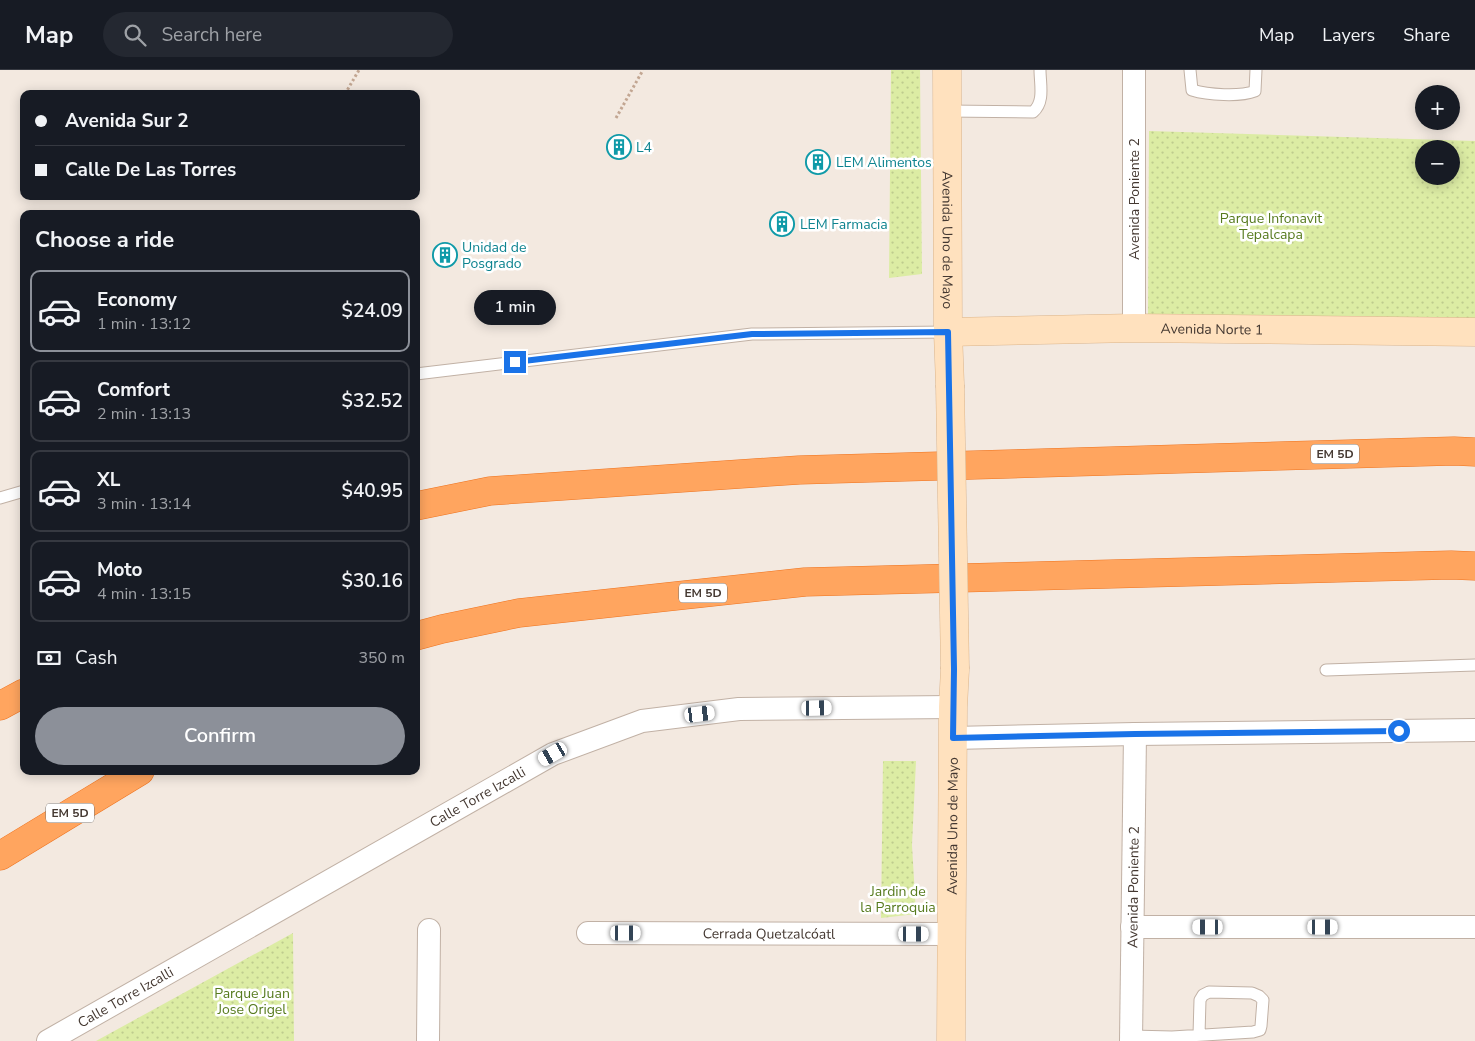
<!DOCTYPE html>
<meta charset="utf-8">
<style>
:root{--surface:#171b24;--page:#242831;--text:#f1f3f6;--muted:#9ea1a6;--line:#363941;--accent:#8c9099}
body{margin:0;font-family:"Nunito Sans",sans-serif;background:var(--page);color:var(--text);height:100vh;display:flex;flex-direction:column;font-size:19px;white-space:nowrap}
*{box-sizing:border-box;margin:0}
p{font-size:16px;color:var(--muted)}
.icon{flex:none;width:28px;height:28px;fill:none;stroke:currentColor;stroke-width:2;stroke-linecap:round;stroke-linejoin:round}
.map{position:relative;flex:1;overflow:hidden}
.details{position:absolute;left:20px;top:140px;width:400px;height:565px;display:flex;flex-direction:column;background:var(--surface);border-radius:10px;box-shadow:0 2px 12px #0003}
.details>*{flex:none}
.guide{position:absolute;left:20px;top:20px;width:400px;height:110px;border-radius:10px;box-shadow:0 2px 12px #0003;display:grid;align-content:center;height:110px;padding:0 15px;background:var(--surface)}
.buttons{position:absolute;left:1415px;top:15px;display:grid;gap:10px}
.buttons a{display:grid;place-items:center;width:45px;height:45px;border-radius:50%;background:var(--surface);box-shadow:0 2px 12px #0003;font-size:25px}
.end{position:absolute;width:22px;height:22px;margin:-11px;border:6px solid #1a73e8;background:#fff;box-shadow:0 0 0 2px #fff}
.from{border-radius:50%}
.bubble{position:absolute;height:35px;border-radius:18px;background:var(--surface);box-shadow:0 2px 12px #0003;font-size:16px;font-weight:600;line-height:35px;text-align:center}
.car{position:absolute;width:15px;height:30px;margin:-15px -8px;border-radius:6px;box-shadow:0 0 4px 1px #0007;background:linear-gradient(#fff 24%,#345 0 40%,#fff 0 76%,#345 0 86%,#fff 0)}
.guide b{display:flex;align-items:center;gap:18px;height:48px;font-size:19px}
.guide b+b{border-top:1px solid var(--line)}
.guide i{width:12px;height:12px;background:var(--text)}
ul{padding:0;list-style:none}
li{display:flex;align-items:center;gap:15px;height:82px;margin:0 10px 8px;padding:0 5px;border:2px solid var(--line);border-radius:10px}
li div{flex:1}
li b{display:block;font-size:19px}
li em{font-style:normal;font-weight:600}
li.active{border-color:var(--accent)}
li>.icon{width:45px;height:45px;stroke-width:1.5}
h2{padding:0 15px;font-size:22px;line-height:60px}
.pay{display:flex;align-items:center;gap:12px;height:55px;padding:0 15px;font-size:19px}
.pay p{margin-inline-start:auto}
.primary-button{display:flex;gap:10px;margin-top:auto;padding:10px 15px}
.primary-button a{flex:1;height:58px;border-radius:30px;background:var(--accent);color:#fff;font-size:20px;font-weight:600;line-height:58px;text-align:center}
header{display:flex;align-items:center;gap:30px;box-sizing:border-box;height:70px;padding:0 25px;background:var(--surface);border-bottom:1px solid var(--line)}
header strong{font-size:24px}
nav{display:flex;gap:28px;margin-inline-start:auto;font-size:18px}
.search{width:350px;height:45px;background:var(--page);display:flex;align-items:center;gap:12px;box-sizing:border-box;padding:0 18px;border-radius:28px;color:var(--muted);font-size:19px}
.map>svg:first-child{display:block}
.park{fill:url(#park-dots);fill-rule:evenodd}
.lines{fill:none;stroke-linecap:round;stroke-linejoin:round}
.service-casing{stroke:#c1b1a5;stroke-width:13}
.minor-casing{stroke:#c1b1a5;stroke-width:24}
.secondary-casing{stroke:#dbb58c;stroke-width:29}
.motorway-casing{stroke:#ee731f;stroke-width:29}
.path{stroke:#c2a692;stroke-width:3;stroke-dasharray:2.5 2.5;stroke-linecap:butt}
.service{stroke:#fff;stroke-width:11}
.minor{stroke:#fff;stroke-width:22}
.secondary{stroke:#ffe1be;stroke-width:28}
.motorway{stroke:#ffa55f;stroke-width:28}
.secondary-bridge-casing{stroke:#dbb58c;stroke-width:29;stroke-linecap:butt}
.secondary-bridge{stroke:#ffe1be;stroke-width:28}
.route{stroke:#1a73e8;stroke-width:6}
.labels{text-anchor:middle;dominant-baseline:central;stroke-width:5;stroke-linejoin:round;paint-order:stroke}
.shield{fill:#fff;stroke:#7c746f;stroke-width:1}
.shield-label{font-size:12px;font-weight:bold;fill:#443831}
.culture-label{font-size:14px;fill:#0d838f;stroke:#fff;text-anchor:start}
.street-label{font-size:14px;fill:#443831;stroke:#fff}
.park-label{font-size:14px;fill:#577b1f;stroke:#fff}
</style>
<header>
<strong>Map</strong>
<div class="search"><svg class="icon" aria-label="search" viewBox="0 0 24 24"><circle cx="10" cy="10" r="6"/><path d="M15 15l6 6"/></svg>Search here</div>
<nav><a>Map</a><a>Layers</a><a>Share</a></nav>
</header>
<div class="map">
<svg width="1475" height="971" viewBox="0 0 1475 971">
<defs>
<pattern id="park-dots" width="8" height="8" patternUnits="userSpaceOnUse" patternTransform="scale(1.25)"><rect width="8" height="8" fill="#dceca4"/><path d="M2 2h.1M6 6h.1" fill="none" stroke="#becb8e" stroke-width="1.8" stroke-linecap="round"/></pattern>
</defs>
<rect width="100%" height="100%" fill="#f3e9e0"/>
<!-- park -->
<path class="park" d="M891,0H920L922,204L889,208Z
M1149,61L1475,71V249L1148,245ZM1424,79H1451V106H1424Z
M883,691H916L912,775L916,844L881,848Z
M293,863L294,971H96Z"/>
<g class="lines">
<defs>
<path id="service" d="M1190,0L1192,20C1208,25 1240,27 1255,21L1256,0
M947,41L1033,42C1045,32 1040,14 1040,0
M416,304L752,264L948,262
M0,428L24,421
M1326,600L1475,595
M1131,966L1172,967
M1172,971V967L1253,962L1260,960L1261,956L1263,930L1259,926L1252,923L1209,922L1203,925L1200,930L1199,965"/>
<g id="minor">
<path d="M1134,0V258"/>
<path d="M953,668L1135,664L1475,660"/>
<path d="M1132,857H1475"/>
<path id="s1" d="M588,863L952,864"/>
<path id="s2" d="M48,971L553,684L642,651L739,639L953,637"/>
<path d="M428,971L429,860"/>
<path id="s3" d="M1131,971L1135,664"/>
</g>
<g id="secondary">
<path id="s4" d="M947,0L948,262L950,315"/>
<path id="s5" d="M948,262L1134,258L1475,262"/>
<path id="s6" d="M951,971L953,637L955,599"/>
</g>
<path id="motorway" d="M416,436L490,421L799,400L1454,381L1475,382
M416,566L442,559L519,543L805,512L1451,495L1475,496
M0,636L24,623
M0,786L140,701"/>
</defs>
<!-- service casing -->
<use href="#service" class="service-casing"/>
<!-- minor casing -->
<use href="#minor" class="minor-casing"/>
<!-- secondary casing -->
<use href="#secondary" class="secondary-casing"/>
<!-- motorway casing -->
<use href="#motorway" class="motorway-casing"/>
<!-- path -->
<path class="path" d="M345,24L359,0
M616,48L643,0"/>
<!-- service -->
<use href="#service" class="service"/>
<!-- minor -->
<use href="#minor" class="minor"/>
<!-- secondary -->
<use href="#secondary" class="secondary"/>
<!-- motorway -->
<use href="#motorway" class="motorway"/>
<defs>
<path id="secondary-bridge" d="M950,315L955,599"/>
</defs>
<!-- secondary-bridge casing -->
<use href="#secondary-bridge" class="secondary-bridge-casing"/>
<!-- secondary-bridge -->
<use href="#secondary-bridge" class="secondary-bridge"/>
</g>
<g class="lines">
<!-- route -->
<path class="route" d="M515,292L752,264L948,262L954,599L953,668L1135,664L1399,661"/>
</g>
<!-- icons -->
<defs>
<symbol id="building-ring" viewBox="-11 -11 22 22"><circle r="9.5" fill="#fff" stroke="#0f9aa8" stroke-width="1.5"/><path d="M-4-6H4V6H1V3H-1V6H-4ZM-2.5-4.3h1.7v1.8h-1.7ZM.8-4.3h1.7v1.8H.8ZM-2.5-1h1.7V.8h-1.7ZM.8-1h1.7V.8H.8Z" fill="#0f9aa8"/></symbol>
</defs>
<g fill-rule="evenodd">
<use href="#building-ring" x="605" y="63" width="28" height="28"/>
<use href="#building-ring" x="804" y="78" width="28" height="28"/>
<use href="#building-ring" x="768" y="140" width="28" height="28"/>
<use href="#building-ring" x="431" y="171" width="28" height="28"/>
</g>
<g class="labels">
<!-- shield labels -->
<g class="shield">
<rect x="1311" y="374.5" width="48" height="19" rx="4"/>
<rect x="679" y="513.5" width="48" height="19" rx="4"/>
<rect x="46" y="733.5" width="48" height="19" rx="4"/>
</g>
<g class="shield-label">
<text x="1335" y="384">EM 5D</text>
<text x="703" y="523">EM 5D</text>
<text x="70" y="743">EM 5D</text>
</g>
<!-- culture labels -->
<g class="culture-label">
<text x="636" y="77">L4</text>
<text x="836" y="92">LEM Alimentos</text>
<text x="800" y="154">LEM Farmacia</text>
<text x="462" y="177">Unidad de<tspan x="462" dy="16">Posgrado</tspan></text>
</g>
<!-- street labels -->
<g class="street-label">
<text transform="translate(1134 129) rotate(-90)">Avenida Poniente 2</text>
<text stroke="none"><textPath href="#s4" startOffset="170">Avenida Uno de Mayo</textPath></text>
<text stroke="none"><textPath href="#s5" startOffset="264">Avenida Norte 1</textPath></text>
<text stroke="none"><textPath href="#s2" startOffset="494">Calle Torre Izcalli</textPath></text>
<text stroke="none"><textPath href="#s6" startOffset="215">Avenida Uno de Mayo</textPath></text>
<text stroke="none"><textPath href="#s3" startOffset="154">Avenida Poniente 2</textPath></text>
<text stroke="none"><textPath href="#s1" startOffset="181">Cerrada Quetzalcóatl</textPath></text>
<text stroke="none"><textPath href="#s2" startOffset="89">Calle Torre Izcalli</textPath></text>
</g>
<!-- park labels -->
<g class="park-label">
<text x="1271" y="148">Parque Infonavit<tspan x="1271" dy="16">Tepalcapa</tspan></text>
<text x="898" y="821">Jardin de<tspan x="898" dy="16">la Parroquia</tspan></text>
<text x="252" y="923">Parque Juan<tspan x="252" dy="16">Jose Origel</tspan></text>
</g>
</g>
</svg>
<div class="buttons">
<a>+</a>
<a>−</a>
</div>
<i class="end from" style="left:1399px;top:661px"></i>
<i class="end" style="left:515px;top:292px"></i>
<div class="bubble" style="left:474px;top:220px;width:82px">1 min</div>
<i class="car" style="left:817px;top:638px;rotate:89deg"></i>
<i class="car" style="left:700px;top:644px;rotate:83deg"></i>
<i class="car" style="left:553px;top:684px;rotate:240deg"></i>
<i class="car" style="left:1208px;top:857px;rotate:270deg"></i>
<i class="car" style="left:1323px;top:857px;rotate:90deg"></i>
<i class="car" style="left:626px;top:863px;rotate:90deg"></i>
<i class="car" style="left:914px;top:864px;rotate:90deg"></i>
<div class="guide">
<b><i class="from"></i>Avenida Sur 2</b>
<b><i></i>Calle De Las Torres</b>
</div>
<section class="details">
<h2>Choose a ride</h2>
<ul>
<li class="active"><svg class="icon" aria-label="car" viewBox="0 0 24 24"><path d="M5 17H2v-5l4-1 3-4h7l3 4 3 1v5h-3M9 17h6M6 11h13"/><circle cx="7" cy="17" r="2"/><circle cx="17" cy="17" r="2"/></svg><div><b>Economy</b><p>1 min · 13:12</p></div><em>$24.09</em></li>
<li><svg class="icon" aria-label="car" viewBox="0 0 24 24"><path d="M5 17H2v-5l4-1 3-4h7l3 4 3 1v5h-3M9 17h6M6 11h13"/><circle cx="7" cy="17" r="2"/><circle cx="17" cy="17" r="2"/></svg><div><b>Comfort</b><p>2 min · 13:13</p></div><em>$32.52</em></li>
<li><svg class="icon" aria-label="car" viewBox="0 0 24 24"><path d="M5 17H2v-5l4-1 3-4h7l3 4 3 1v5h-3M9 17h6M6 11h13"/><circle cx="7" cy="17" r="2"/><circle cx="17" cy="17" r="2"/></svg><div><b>XL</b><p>3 min · 13:14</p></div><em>$40.95</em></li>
<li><svg class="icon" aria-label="car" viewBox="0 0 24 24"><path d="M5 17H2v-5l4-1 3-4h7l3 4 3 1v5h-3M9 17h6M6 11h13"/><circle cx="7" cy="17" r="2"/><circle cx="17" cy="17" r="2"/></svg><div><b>Moto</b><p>4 min · 13:15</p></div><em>$30.16</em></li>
</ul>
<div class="pay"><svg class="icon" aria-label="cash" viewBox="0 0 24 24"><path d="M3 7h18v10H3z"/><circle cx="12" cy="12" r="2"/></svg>Cash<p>350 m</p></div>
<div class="primary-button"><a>Confirm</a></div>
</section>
</div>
